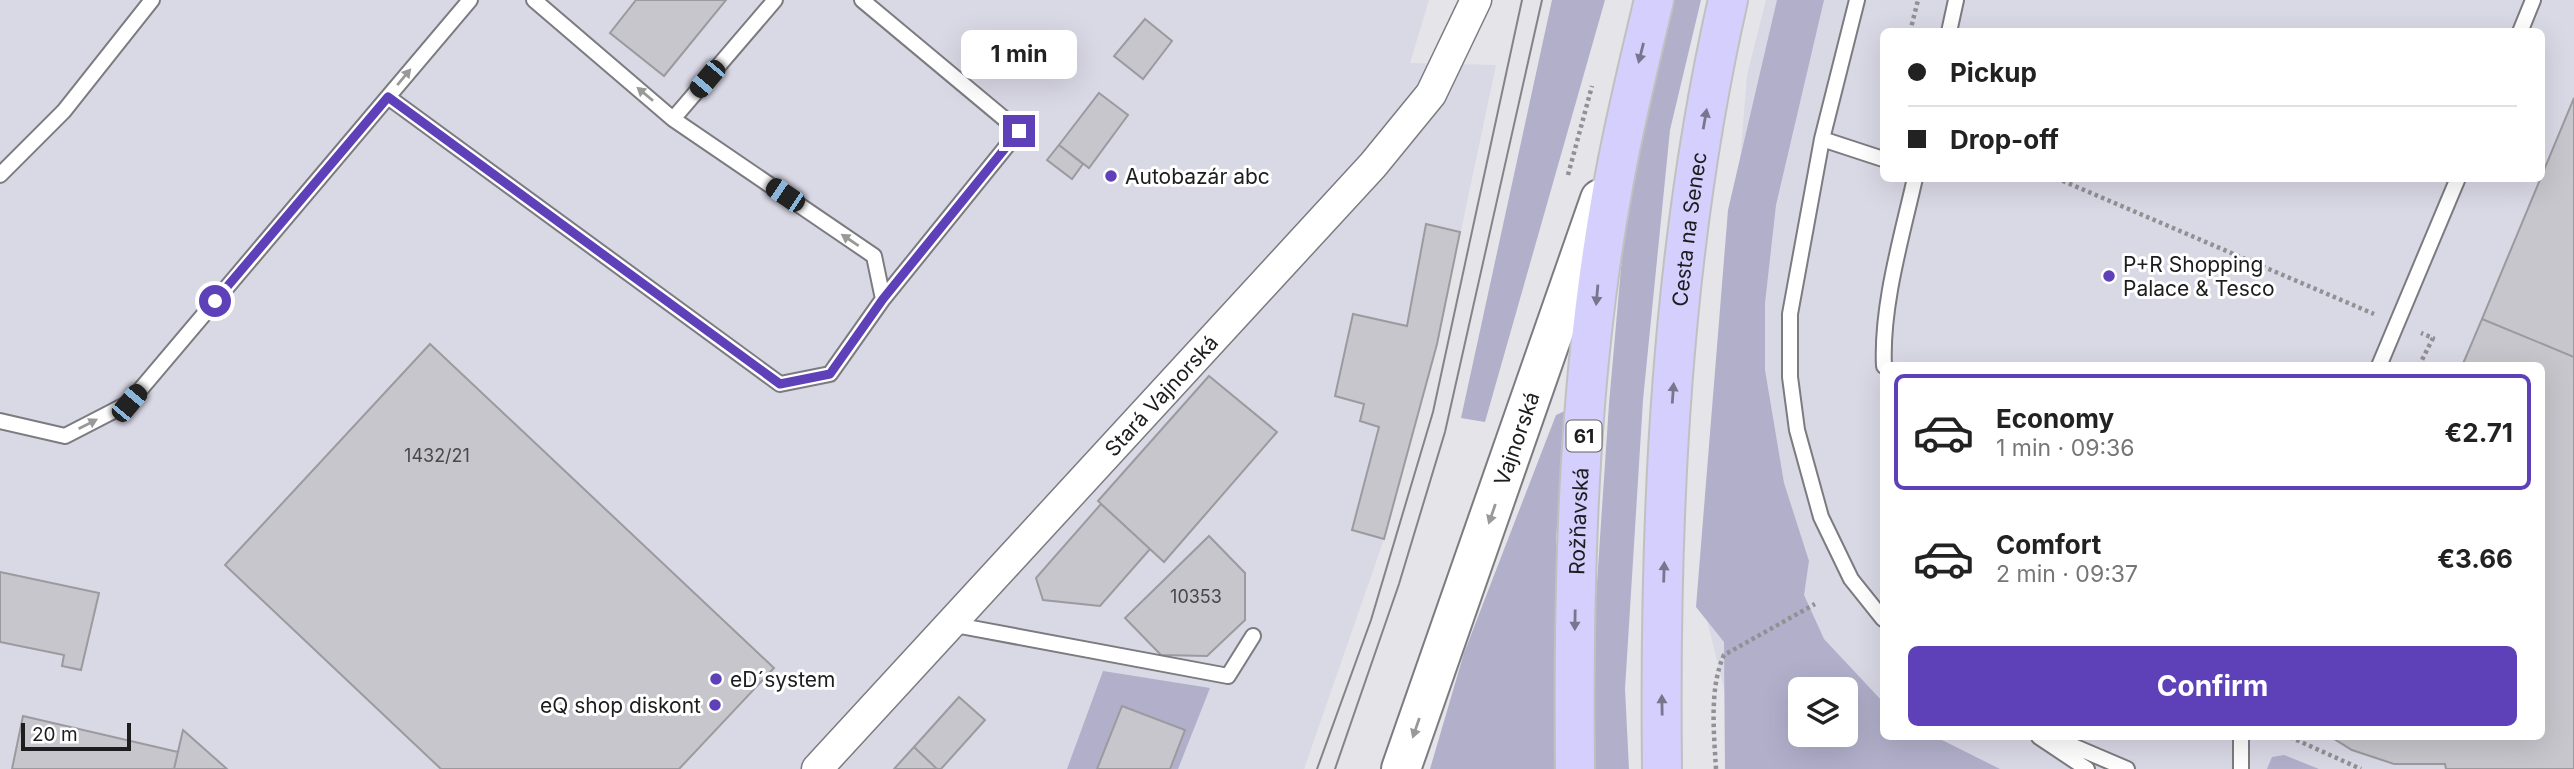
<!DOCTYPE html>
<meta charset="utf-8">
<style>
:root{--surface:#fff;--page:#f6f6f6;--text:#222;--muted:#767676;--line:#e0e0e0;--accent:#5e41b9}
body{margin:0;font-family:Inter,sans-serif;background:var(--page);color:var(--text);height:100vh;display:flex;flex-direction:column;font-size:26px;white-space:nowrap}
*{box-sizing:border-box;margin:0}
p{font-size:23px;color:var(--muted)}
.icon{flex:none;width:38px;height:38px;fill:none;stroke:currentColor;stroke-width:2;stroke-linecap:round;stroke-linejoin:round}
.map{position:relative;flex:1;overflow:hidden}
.drawer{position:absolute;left:1880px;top:362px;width:665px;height:378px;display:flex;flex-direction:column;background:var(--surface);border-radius:10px;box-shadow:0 7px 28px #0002}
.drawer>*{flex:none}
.banner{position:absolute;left:1880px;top:28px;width:665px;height:154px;border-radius:10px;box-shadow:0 7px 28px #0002;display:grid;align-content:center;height:154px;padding:0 28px;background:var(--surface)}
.controls{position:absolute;left:1788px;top:677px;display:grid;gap:14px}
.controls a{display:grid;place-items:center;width:70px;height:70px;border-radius:10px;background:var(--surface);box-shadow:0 7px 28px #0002;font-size:35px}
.scale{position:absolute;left:21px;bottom:18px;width:110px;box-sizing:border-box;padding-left:7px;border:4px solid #1d1d1f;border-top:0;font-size:19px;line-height:24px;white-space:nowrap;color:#1d1d1f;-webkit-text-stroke:5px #fff;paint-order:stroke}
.end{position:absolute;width:32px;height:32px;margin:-16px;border:9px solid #5e41b9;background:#fff;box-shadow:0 0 0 4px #fff}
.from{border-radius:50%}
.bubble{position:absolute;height:49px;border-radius:10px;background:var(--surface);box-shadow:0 7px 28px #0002;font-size:23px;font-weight:700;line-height:49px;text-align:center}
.car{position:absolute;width:21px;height:42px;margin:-21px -10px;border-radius:9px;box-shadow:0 0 5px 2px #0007;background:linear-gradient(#222 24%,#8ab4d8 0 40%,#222 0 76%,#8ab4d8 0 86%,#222 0)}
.banner b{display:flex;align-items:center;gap:24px;height:66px;font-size:26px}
.banner b+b{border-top:2px solid var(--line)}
.banner i{width:18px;height:18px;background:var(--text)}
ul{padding:12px 0 0;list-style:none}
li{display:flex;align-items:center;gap:21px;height:116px;margin:0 14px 10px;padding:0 14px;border:4px solid transparent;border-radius:10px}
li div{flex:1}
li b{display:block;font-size:26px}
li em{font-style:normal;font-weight:700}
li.selected{border-color:var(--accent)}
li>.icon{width:63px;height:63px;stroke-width:1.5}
.action{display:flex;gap:14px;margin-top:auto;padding:14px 28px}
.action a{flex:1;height:80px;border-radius:10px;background:var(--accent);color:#fff;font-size:28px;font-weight:700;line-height:80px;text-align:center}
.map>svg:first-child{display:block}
.built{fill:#d9d8e5;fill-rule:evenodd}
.green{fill:#b1afca;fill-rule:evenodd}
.building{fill:#c7c6cc;stroke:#9a9a9f;stroke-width:2}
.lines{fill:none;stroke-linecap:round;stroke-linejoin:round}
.service-casing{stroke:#7b7b80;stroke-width:18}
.minor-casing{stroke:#7b7b80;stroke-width:33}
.secondary-casing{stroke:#7b7b80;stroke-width:42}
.primary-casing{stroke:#c0c0c0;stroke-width:42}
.path{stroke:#919195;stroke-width:4.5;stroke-dasharray:3.5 3.5;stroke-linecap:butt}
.service{stroke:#fff;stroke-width:14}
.minor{stroke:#fff;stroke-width:30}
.secondary{stroke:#fff;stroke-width:38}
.primary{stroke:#d4cffd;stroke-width:38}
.tram{stroke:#848488;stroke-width:2}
.oneway{fill:#78768e}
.oneway2{fill:#99999a}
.route{stroke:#5e41b9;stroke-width:9}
.poi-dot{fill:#5e41b9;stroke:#fff;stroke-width:2.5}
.labels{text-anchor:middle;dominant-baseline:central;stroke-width:6;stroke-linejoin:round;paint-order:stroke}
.number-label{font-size:18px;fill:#48474a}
.shield{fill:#fff;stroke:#616162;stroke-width:2}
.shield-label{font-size:19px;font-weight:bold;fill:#1d1d1f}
.poi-label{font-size:21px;fill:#1d1d1f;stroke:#fff;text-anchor:start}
.street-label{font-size:21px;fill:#1d1d1f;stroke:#fff}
</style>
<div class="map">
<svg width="2574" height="769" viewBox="0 0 2574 769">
<rect width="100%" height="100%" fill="#e4e4e9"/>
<!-- built -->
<path class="built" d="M0,0H1429L1410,63L1496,65L1437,344L1384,539L1304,769H0Z
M1766,0H2574V769H1744L1704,608L1747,75ZM1883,32H2541V178H1883ZM1883,366H2541V737H1883ZM1801,690H1846V735H1801Z"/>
<!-- green -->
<path class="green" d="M1552,0H1605L1485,422L1461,418Z
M1671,0H1701L1670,130L1643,400L1625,689L1629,769H1595L1590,687L1609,404L1628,189Z
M1777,0H1824L1776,205L1765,303V370L1784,483L1809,561L1804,595L1824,639L1883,702V737H1936L2000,769H1725L1724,642L1696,607L1728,210ZM1801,690H1846V735H1801Z
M1567,410L1556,539L1562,769H1430L1464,653L1556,415Z
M1103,671L1210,688L1178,769H1067Z
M2284,755L2319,769H2267L2272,757Z"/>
<!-- building -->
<path class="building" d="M636,0H726L664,76L610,33Z
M1145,19L1172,41L1143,79L1114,56Z
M1099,93L1128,115L1089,168L1059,145Z
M2574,98V357L2482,319Z
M1059,145L1083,164L1072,179L1047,160Z
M1426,224L1460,232L1437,344L1384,539L1352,530L1379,427L1360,421L1364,404L1335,396L1353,314L1407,326Z
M2482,319L2574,357V769H2446L2445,764H2394L2352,750L2331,737H2541V366H2462Z
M430,344L774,668L679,769H441L225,565Z
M1209,376L1277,432L1164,562L1098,501Z
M1101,504L1150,549L1100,606L1043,600L1036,578Z
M1209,536L1245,573V620L1207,656L1161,655L1125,618Z
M0,572L99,593L81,670L62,666L64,655L0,642Z
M959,697L985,720L941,769H937L914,747Z
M1122,706L1185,730L1170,769H1097Z
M23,716L178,752L174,769H12Z
M183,730L227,769H174Z
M914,747L937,769H894Z"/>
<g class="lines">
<defs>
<path id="service" d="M862,0L1019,131L883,299
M1857,0L1822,139L1790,314V377L1797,430L1821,517L1851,579L1883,619
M1949,32L1956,0
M2520,32L2533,0
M388,97L780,384L830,374L883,299L874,256L673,119L534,0
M673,119L775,0
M1822,139L1883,159
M0,175L64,111L152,0
M1884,366C1881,306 1902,236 1915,178
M2379,366L2458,178
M0,421L65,436L129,403L470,0
M950,624L1228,676L1253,636
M2039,737L2087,769
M2052,737L2127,769
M2241,737V769"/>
<g id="minor">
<path id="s1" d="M817,769L1373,165L1431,94L1476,0"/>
</g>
<g id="secondary">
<path id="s2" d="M1401,769L1600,199"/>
</g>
<g id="primary">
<path id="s3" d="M1575,769C1573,578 1578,380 1612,192C1623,127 1639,64 1654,0"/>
<path id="s4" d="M1662,769C1659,512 1671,251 1728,0"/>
</g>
</defs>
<!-- service casing -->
<use href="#service" class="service-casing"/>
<!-- minor casing -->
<use href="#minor" class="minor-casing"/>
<!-- secondary casing -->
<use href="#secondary" class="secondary-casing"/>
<!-- primary casing -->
<use href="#primary" class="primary-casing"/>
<!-- path -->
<path class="path" d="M1910,32L1918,0
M1568,175L1592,86
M2056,178L2374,314
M2419,366L2433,338L2421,333
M2290,737L2361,769
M1716,769C1714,733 1709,688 1724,655L1815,604"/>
<!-- service -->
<use href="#service" class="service"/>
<!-- minor -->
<use href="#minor" class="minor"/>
<!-- secondary -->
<use href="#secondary" class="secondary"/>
<!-- primary -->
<use href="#primary" class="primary"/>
<!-- tram -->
<path class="tram" d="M1317,769L1371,620L1433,412L1522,0
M1335,769L1399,584L1445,432L1542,0"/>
</g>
<!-- one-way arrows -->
<defs><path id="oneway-solid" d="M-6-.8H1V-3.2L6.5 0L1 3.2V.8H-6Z" transform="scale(1.75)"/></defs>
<g class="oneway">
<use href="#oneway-solid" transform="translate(1641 53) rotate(104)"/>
<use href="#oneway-solid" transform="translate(1705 119) rotate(-80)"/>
<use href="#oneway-solid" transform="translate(1597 295) rotate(95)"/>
<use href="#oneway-solid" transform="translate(1673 393) rotate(-86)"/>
<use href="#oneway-solid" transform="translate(1664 572) rotate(-88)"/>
<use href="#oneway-solid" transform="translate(1575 620) rotate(91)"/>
<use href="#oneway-solid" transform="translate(1662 705) rotate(-91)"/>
</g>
<g class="oneway2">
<use href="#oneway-solid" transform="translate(404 77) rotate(-50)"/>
<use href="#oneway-solid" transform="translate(645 94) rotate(-140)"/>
<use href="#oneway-solid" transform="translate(850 240) rotate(-146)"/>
<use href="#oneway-solid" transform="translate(88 424) rotate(-27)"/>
<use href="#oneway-solid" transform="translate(1492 514) rotate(109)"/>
<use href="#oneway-solid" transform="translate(1416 728) rotate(109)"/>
</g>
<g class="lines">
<!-- route -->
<path class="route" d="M215,301L388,97L780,384L830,374L883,299L1019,131"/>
</g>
<!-- markers -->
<g class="poi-dot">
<circle cx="1111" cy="176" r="7"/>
<circle cx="2109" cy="276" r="7"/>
<circle cx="716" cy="679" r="7"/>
<circle cx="715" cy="705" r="7"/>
</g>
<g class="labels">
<!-- number labels -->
<g class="number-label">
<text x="437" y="455">1432/21</text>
<text x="1196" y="596">10353</text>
</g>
<!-- shield labels -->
<rect class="shield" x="1566.5" y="420.5" width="35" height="31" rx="5"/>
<g class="shield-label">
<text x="1584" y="436">61</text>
</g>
<!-- poi labels -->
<g class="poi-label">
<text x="1125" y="176">Autobazár abc</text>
<text x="2123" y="264">P+R Shopping<tspan x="2123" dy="24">Palace &amp; Tesco</tspan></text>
<text x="730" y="679">eD´system</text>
<text x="701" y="705" text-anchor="end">eQ shop diskont</text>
</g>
<!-- street labels -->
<g class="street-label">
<text stroke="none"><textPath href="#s4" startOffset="541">Cesta na Senec</textPath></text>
<text stroke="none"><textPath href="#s1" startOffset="508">Stará Vajnorská</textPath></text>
<text stroke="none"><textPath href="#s2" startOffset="350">Vajnorská</textPath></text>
<text stroke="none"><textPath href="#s3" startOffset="248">Rožňavská</textPath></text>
</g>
</g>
</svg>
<div class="controls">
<a><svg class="icon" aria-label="layers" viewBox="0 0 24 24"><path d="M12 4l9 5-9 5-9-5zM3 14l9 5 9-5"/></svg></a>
</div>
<div class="scale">20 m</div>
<i class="end from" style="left:215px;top:301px"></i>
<i class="end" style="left:1019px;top:131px"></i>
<div class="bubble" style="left:961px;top:30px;width:116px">1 min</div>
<i class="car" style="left:707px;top:79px;rotate:220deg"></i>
<i class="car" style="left:785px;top:195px;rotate:304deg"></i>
<i class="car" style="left:129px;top:403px;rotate:40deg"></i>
<div class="banner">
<b><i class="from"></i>Pickup</b>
<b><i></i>Drop-off</b>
</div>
<section class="drawer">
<ul>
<li class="selected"><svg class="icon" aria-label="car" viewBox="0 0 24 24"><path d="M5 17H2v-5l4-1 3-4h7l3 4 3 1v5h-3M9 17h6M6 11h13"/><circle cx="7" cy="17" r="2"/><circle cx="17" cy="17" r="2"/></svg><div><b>Economy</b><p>1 min · 09:36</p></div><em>€2.71</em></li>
<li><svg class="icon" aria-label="car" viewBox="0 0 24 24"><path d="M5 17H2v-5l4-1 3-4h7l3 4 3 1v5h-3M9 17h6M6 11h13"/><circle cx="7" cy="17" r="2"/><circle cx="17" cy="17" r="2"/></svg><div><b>Comfort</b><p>2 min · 09:37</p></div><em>€3.66</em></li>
</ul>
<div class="action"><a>Confirm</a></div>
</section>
</div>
